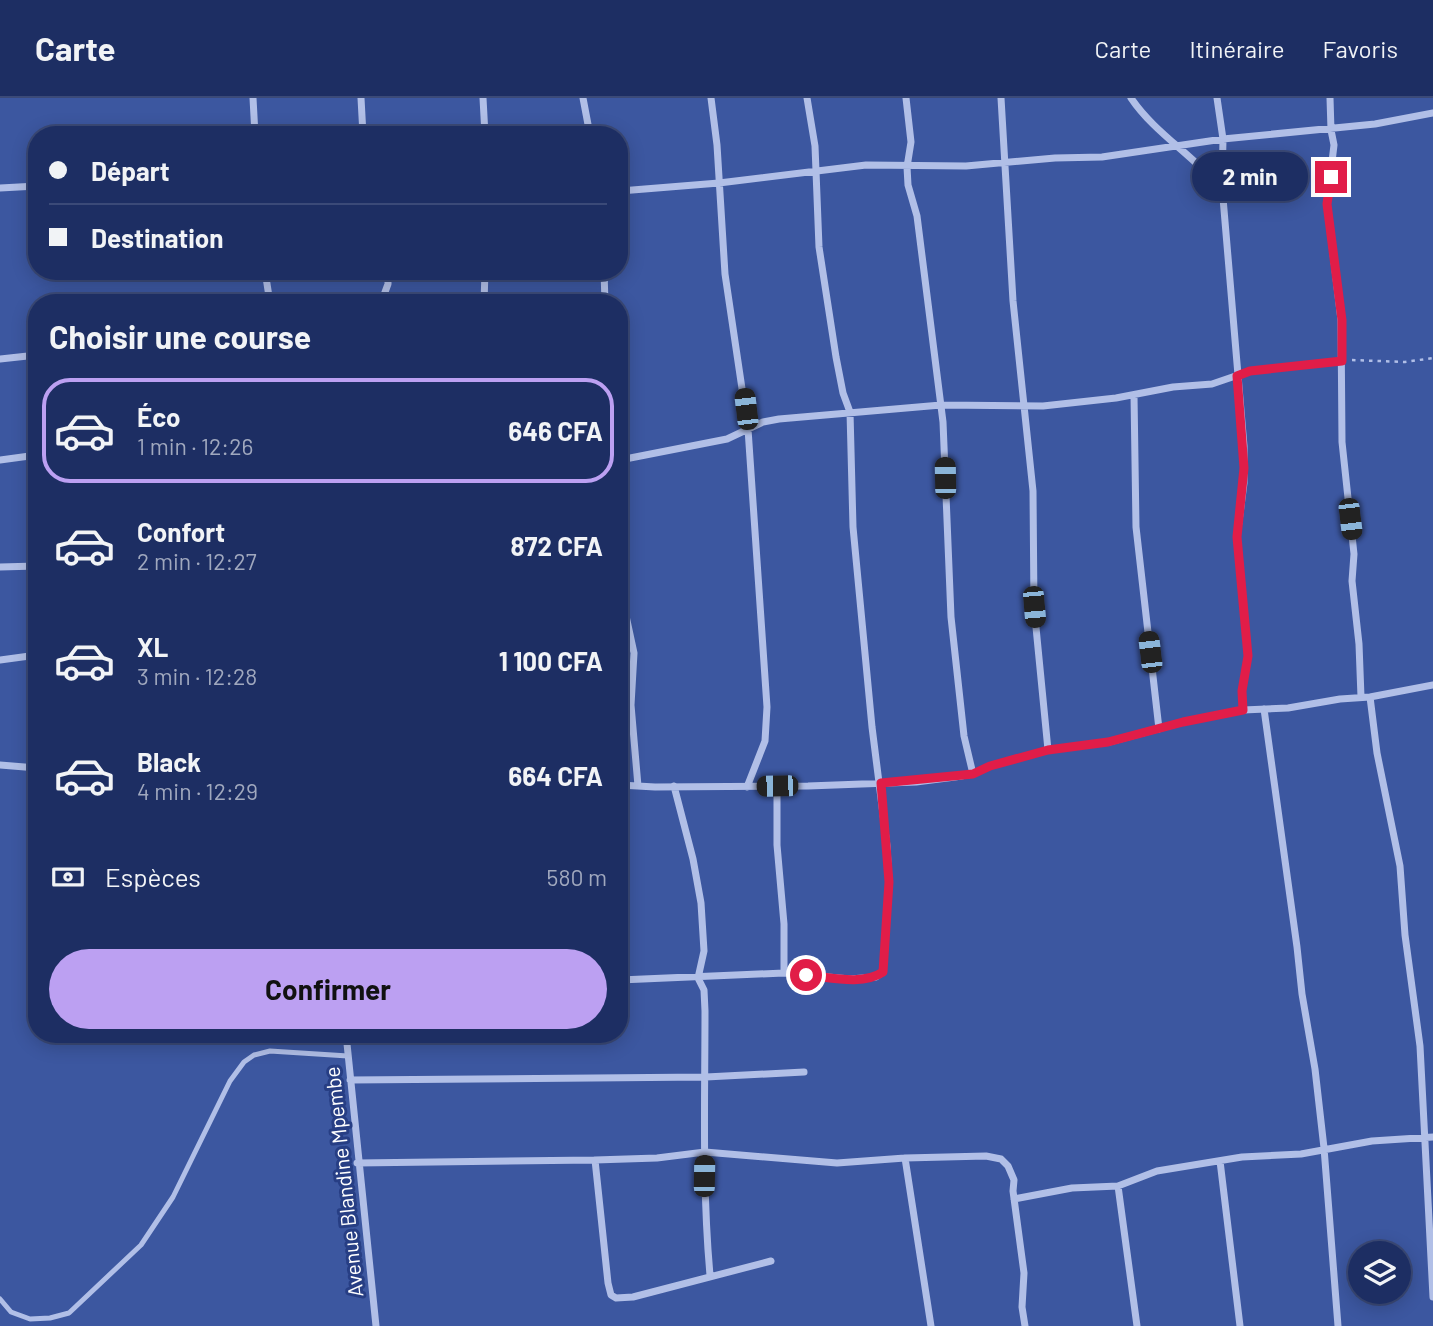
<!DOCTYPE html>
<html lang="fr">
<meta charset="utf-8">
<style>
:root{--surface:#1d2e63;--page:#2a3a6c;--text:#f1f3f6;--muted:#a0a8be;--line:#3b4a78;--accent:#bca0f2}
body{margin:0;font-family:Barlow,sans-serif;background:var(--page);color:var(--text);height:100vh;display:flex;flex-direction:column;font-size:26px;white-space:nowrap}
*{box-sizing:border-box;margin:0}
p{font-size:23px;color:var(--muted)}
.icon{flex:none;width:38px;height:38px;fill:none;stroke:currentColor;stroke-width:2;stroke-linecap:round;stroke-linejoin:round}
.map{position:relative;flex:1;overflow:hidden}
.sheet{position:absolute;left:28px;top:196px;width:600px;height:749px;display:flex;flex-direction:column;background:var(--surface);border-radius:28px;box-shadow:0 4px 18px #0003,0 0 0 2px var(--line)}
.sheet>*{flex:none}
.banner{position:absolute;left:28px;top:28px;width:600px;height:154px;border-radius:28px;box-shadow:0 4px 18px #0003,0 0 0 2px var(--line);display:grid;align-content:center;height:154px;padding:0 21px;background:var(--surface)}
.fabs{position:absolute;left:1348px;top:1143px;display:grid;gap:14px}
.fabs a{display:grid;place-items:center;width:63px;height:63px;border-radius:50%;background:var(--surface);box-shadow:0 4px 18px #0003,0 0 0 2px var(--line);font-size:35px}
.end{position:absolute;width:32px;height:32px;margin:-16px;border:9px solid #e11d48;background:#fff;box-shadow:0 0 0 4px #fff}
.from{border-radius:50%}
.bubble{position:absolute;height:49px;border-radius:24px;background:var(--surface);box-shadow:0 4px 18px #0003,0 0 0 2px var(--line);font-size:23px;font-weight:700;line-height:49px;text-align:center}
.car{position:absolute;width:21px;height:42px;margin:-21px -10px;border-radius:9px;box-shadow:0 0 5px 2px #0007;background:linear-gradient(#222 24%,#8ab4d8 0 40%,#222 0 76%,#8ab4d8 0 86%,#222 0)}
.banner b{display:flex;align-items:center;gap:24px;height:66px;font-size:26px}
.banner b+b{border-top:2px solid var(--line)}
.banner i{width:18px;height:18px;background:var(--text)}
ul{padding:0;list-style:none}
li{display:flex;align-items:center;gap:21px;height:105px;margin:0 14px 10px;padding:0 7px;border:4px solid transparent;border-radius:28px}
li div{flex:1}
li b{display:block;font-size:26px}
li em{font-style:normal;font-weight:700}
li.on{border-color:var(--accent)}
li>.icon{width:63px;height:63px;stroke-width:1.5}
h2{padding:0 21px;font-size:32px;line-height:84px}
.pay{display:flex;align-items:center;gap:18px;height:77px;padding:0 21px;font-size:26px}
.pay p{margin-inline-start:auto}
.button{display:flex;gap:14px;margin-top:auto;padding:14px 21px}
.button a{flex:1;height:80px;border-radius:42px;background:var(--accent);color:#111;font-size:28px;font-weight:700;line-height:80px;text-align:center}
header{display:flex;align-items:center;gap:42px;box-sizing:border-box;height:98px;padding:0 35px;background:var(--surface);border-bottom:2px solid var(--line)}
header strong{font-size:33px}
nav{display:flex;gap:38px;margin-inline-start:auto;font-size:24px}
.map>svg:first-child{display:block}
.green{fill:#3c57a0;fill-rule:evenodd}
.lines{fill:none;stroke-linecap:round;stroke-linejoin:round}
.path{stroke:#b1bfe7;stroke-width:2.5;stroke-dasharray:3.5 5;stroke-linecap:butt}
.service{stroke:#b1bfe7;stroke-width:5}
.minor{stroke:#b1bfe7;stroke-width:7}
.route{stroke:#e11d48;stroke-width:9}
.labels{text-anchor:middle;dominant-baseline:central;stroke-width:6;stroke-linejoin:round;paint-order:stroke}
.street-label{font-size:21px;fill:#fff;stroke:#273e84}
</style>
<header>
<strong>Carte</strong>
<nav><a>Carte</a><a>Itinéraire</a><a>Favoris</a></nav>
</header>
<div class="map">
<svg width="1433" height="1228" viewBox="0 0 1433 1228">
<rect width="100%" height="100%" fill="#273e84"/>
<!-- green -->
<path class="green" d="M0,0H1433V1228H0ZM37,37H620V173H37ZM37,205H620V936H37ZM1360,1155H1398V1194H1360Z"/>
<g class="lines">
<!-- path -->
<path class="path" d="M1352,262L1405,264L1433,260"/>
<!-- service -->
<path class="service" d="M0,1201L11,1214L30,1221L50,1220L69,1215L141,1147L173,1099L230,983L244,964L254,957L270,953L348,958"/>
<!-- minor -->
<path class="minor" d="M253,0L255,37
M361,0L363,37
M483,0L485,37
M583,0L590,37
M711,0L717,47L725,176L748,331L767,609L765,643L747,689
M906,0L911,44L907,69L908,87L917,118L943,324L951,519L964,638L973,676
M1001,0L1013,203L1033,393L1034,509L1048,652
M1131,0C1156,37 1196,58 1223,94
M1217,0L1223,41L1222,88L1244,348V385L1237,439L1248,558L1242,593L1243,612
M1330,0L1331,32L1334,47L1327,105L1341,222L1342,344L1354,456L1352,483L1359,546L1361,599
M0,90L37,88
M620,93L719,85L866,67L966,68L1055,60L1102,59L1223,41L1375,26L1433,15
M265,173L270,205
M604,173L605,205
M381,205L388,186V173
M484,205L485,173
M0,261L37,257
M1134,297L1136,429L1159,631
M0,362L37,357
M620,362L727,341L763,324L779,321L941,307L1043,308L1116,300L1173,289L1212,286L1250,273L1342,263
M0,469L37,468
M620,490L634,555L631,607L638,688
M0,562L37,557
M1370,599L1377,655L1400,768L1405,837L1420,948L1433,1199
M1264,611L1297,849L1302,896L1315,971L1324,1050L1338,1228
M0,667L37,670
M620,687L655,689L808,688L916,684L955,679L973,676L990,668L1048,652L1109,644L1183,624L1243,612L1288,610L1340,601L1370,599L1433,587
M674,688L693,761L701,805L704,853L698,880L704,892L705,913C705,1001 702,1089 710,1177
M777,688V747L784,826V875
M620,882L784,875L850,881L876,879L883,874L889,784L887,748L872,629L853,429L850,314L843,295L836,259L819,149L815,48L807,0
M346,936L376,1228
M350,982L706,979L804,974
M905,1060L931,1228
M595,1062L608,1185L611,1197L616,1200L633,1199L771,1163
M1220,1063L1240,1228
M357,1065L595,1062L657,1060L705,1054L837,1065L905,1060L986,1058L1001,1061L1008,1068L1014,1082L1013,1093L1024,1175L1022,1209L1025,1228
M1118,1088L1137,1228
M1014,1101L1072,1090L1118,1088L1157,1073L1242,1059L1301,1056L1372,1043L1433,1039"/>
</g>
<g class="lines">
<!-- route -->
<path class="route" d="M806,877C830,879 862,888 883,874L889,784L881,685L973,676L990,668L1048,652L1108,644L1183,624L1243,612L1242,593L1248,558L1237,439L1244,370L1237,278L1250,273L1342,263V222L1327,106L1331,79"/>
</g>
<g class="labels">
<!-- street labels -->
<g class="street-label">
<text transform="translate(343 1084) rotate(-96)">Avenue Blandine Mpembe</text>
</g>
</g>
</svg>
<div class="fabs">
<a><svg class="icon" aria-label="layers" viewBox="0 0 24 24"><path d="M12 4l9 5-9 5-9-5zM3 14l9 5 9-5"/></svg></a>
</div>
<i class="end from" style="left:806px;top:877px"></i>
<i class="end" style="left:1331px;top:79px"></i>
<div class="bubble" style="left:1192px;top:54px;width:116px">2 min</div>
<i class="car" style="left:746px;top:311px;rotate:353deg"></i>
<i class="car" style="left:945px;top:380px;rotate:359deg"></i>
<i class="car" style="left:1350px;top:421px;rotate:173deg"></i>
<i class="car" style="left:1034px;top:509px;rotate:175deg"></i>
<i class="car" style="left:1150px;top:554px;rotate:353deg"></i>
<i class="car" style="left:777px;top:688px;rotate:269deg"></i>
<i class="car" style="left:704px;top:1078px;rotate:1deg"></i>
<div class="banner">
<b><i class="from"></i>Départ</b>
<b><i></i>Destination</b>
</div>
<section class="sheet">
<h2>Choisir une course</h2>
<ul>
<li class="on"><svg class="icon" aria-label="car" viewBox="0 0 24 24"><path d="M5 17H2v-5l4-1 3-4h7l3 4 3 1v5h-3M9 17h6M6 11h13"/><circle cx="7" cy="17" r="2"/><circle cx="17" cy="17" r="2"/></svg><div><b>Éco</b><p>1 min · 12:26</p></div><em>646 CFA</em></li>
<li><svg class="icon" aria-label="car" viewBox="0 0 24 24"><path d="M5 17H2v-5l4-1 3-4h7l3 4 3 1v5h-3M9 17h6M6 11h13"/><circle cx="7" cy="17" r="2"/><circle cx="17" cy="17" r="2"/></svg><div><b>Confort</b><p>2 min · 12:27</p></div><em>872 CFA</em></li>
<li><svg class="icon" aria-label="car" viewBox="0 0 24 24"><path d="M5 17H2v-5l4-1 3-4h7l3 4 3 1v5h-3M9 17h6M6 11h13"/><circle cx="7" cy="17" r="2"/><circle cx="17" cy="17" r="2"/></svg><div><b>XL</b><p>3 min · 12:28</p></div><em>1 100 CFA</em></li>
<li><svg class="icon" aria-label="car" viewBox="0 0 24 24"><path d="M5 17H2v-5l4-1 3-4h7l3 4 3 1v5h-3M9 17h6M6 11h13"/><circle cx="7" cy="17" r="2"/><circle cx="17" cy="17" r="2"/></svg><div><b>Black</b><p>4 min · 12:29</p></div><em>664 CFA</em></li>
</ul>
<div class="pay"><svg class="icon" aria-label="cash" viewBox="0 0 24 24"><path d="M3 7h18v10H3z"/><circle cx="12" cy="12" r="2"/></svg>Espèces<p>580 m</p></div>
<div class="button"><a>Confirmer</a></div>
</section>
</div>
